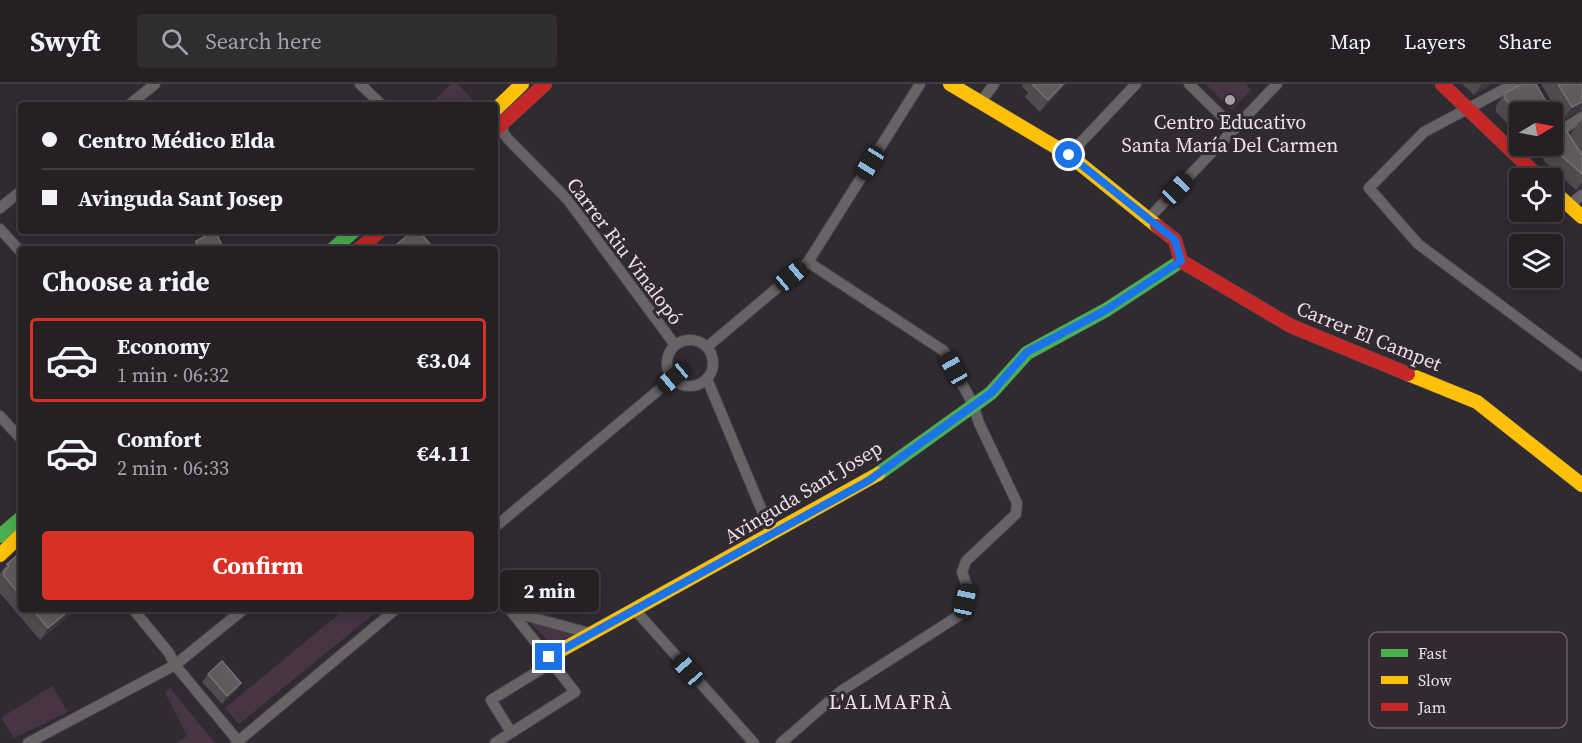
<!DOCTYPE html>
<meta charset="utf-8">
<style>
:root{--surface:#242024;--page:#302d31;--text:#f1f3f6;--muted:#a3a3a6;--line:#413e41;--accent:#d93025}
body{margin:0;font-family:"Source Serif 4",serif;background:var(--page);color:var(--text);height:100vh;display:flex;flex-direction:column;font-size:22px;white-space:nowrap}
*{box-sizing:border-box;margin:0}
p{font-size:20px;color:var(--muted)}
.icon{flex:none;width:33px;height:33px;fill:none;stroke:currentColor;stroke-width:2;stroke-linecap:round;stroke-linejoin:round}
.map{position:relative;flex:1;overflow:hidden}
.side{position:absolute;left:18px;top:162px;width:480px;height:366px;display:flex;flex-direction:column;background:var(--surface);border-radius:6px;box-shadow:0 3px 15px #0003,0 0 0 2px var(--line)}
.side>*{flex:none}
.hud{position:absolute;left:18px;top:18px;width:480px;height:132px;border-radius:6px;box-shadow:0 3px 15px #0003,0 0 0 2px var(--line);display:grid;align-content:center;height:132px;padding:0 24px;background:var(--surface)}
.needle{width:39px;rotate:80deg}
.controls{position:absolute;left:1509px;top:18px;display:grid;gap:12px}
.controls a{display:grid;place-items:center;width:54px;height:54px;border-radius:6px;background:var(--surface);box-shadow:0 3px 15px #0003,0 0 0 2px var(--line);font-size:30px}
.end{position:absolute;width:27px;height:27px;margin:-14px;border:8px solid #1a73e8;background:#fff;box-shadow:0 0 0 3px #fff}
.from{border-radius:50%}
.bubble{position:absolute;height:42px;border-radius:6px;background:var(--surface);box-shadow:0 3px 15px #0003,0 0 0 2px var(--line);font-size:20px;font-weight:700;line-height:42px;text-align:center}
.car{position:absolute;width:18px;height:36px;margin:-18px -9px;border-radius:8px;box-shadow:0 0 4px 2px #0007;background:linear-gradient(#222 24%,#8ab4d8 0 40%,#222 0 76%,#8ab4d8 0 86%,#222 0)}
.hud b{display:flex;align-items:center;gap:21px;height:57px;font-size:22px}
.hud b+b{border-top:2px solid var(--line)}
.hud i{width:15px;height:15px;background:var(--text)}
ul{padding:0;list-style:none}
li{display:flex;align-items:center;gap:18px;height:84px;margin:0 12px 9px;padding:0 12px;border:3px solid transparent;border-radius:6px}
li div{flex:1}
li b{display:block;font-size:22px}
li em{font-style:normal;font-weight:700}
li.active{border-color:var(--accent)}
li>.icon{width:54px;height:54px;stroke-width:1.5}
h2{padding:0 24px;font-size:27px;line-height:72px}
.cta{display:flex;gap:12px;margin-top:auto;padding:12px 24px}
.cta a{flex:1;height:69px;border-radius:6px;background:var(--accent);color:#fff;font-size:24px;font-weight:700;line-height:69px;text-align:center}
header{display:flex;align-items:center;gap:36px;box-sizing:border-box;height:84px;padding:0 30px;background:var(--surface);border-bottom:2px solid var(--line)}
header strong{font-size:28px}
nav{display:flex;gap:33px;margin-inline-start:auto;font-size:21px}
.search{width:420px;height:54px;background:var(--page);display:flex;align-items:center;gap:15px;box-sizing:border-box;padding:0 21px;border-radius:6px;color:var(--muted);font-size:22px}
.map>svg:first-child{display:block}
.green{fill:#473545}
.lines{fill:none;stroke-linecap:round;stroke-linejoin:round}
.street-casing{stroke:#494649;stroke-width:12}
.fast-casing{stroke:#494649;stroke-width:15}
.slow-casing{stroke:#494649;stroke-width:15}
.jam-casing{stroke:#494649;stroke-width:15}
.street{stroke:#676367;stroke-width:10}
.fast{stroke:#4caf50;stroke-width:14}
.slow{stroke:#ffc107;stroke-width:14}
.jam{stroke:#c62828;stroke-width:14}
.wall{fill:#4f4b4f}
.shaded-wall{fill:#3c383c}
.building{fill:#605b5f;stroke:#757074;stroke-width:1.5}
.route{stroke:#1a73e8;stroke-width:8}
.poi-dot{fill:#a7a1a6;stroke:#322931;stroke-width:2}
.labels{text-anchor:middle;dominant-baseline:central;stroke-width:6;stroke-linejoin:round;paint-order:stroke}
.poi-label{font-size:20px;fill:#e7e1e5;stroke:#322931}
.street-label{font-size:20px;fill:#e7e1e5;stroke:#322931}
.neighbourhood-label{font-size:21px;letter-spacing:1.5px;fill:#e7e1e5;stroke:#322931}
.key{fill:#322931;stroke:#686067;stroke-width:1.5}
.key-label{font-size:16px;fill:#e7e1e5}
</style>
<header>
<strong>Swyft</strong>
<div class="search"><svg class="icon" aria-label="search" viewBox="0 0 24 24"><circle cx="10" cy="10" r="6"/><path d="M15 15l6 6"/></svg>Search here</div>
<nav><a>Map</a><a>Layers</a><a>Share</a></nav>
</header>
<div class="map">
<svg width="1582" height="659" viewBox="0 0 1582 659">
<rect width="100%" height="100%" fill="#302b30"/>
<!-- green -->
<path class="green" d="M451,0H458L476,19L474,21H430Z
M1206,0H1246L1251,6L1232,26Z
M345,525H380L239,640L225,624Z
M530,539L578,550L555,563Z
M52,602L68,628L14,654L1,634Z
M170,604L215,659H176L187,652L165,609Z"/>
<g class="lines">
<defs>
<path id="street" d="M360,0L382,21
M1189,0L1235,45
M1514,0L1424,48L1369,104L1418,160L1582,282
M981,18L994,0
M129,21L155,0
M503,39V48L507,54L568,116L675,261
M1552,52L1582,33
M1069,71L1136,0
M1518,74L1537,62
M1569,121L1582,111
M0,124L21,107
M1148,135L1277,0
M0,145L21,168
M667 279a23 23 0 1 1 46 0a23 23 0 1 1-46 0Z
M707,263L808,178L920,0
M707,295L770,446L774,449
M0,332L21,355
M495,443L673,294
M133,525L169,569L175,581L238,657
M636,527L754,659
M512,528L593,550
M511,648L491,616L553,578
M28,659L175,581L244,525
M236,659L396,525
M495,659L575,608L495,507
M781,659L841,607L963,529L968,505L962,488L966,477L1016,430L1017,419L979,339L973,320L944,267L808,178"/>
<path id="fast" d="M333,165L354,147
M878,390L991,309L1027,269L1106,226L1181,177
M0,452L21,434"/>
<path id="slow" d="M950,0L1069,71L1157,142
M495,26L522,0
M1552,106L1582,133
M1408,290L1477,318L1582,401
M0,471L21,451
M549,573L878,390"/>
<path id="jam" d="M1442,0L1540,94
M495,46L545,0
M1157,142L1175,156L1181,177L1291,242L1408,290
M359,165L380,147"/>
</defs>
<!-- street casing -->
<use href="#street" class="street-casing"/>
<!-- fast casing -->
<use href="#fast" class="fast-casing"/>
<!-- slow casing -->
<use href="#slow" class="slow-casing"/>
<!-- jam casing -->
<use href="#jam" class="jam-casing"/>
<!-- street -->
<use href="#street" class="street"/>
<!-- fast -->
<use href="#fast" class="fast"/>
<!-- slow -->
<use href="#slow" class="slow"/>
<!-- jam -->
<use href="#jam" class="jam"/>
</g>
<!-- wall -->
<path class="wall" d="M1023,0H1066L1040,28L1025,13L1028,9L1022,2Z
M1462,0H1491L1474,11Z
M1541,0H1582V26H1581L1563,36Z
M1505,9L1520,28V52L1496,28V22Z
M1552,30L1555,44L1582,71V102L1576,106L1545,78L1540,69L1544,62H1552Z
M1582,36V70L1570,51L1579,38Z
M196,157L224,165H190Z
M21,468V525H77L40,556L0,509V489L7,480Z
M208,590L241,599L236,607L222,620L202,598Z"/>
<!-- shaded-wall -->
<path class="shaded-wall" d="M1063,0H1066L1040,28L1048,16Z
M1482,0H1491L1474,11Z
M1582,18L1581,26L1563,36L1572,23Z
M1582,98V102L1576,106Z
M71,525H77L40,556L48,544Z
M241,599L236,607L222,620L227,612Z"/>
<!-- building -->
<path class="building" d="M1034,0H1063L1048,16L1033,1Z
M1522,0H1536L1552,28H1520V30L1505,15V9Z
M1558,0H1582V18L1572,23Z
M1552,30L1555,35V44L1563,48L1566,46L1582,71V90L1554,65L1552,62L1553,50L1552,47Z
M215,147L224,165H200L196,157Z
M413,147H419L434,165H391Z
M21,468V512L4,492V487L9,482L7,480Z
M32,525H71L48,544Z
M222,577L241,599L227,612L208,590Z"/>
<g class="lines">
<!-- route -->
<path class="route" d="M549,573L868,397L991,309L1027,268L1106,226L1181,177L1175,156L1069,71"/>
</g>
<!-- markers -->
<circle class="poi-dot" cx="1230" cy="16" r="6"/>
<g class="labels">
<!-- poi labels -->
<g class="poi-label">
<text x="1230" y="38">Centro Educativo<tspan x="1230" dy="23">Santa María Del Carmen</tspan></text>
</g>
<!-- street labels -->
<g class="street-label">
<text transform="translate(625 167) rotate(53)">Carrer Riu Vinalopó</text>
<text transform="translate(1369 252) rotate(22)">Carrer El Campet</text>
<text transform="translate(803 408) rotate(-31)">Avinguda Sant Josep</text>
</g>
<!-- neighbourhood labels -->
<g class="neighbourhood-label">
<text x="891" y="617">L'ALMAFRÀ</text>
</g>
</g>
<!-- legend -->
<rect x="1369" y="548" width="198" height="96" rx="9" class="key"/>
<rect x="1381" y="565" width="27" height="8" fill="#4caf50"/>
<rect x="1381" y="592" width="27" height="8" fill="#ffc107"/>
<rect x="1381" y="619" width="27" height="8" fill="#c62828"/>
<g class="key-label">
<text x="1418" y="575">Fast</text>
<text x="1418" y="602">Slow</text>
<text x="1418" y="629">Jam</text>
</g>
</svg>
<div class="controls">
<a><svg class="needle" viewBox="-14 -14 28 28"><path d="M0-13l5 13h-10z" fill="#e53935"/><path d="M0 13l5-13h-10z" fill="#a3a3a6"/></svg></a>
<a><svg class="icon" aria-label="locate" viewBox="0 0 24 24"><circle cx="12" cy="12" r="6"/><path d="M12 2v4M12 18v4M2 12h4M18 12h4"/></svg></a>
<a><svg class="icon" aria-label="layers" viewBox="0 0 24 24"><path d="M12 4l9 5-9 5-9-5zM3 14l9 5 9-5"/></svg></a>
</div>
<i class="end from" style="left:1069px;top:71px"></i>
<i class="end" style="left:549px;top:573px"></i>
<div class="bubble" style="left:500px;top:486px;width:99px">2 min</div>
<i class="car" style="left:870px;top:79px;rotate:212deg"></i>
<i class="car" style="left:1177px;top:105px;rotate:44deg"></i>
<i class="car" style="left:791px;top:192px;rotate:50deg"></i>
<i class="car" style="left:954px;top:285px;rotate:331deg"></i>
<i class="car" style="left:673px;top:294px;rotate:230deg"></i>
<i class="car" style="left:965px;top:517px;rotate:12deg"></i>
<i class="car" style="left:688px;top:586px;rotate:319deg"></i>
<div class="hud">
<b><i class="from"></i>Centro Médico Elda</b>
<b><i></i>Avinguda Sant Josep</b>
</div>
<section class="side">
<h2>Choose a ride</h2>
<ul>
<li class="active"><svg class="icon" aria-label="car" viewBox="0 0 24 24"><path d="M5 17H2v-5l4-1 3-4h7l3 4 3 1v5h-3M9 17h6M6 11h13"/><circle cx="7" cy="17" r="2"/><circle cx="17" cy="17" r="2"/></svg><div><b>Economy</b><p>1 min · 06:32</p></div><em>€3.04</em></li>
<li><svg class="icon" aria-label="car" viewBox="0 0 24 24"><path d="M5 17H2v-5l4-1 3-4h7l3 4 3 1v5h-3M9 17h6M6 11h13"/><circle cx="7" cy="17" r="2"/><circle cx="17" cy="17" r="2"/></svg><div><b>Comfort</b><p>2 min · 06:33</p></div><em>€4.11</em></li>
</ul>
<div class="cta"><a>Confirm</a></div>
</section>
</div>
